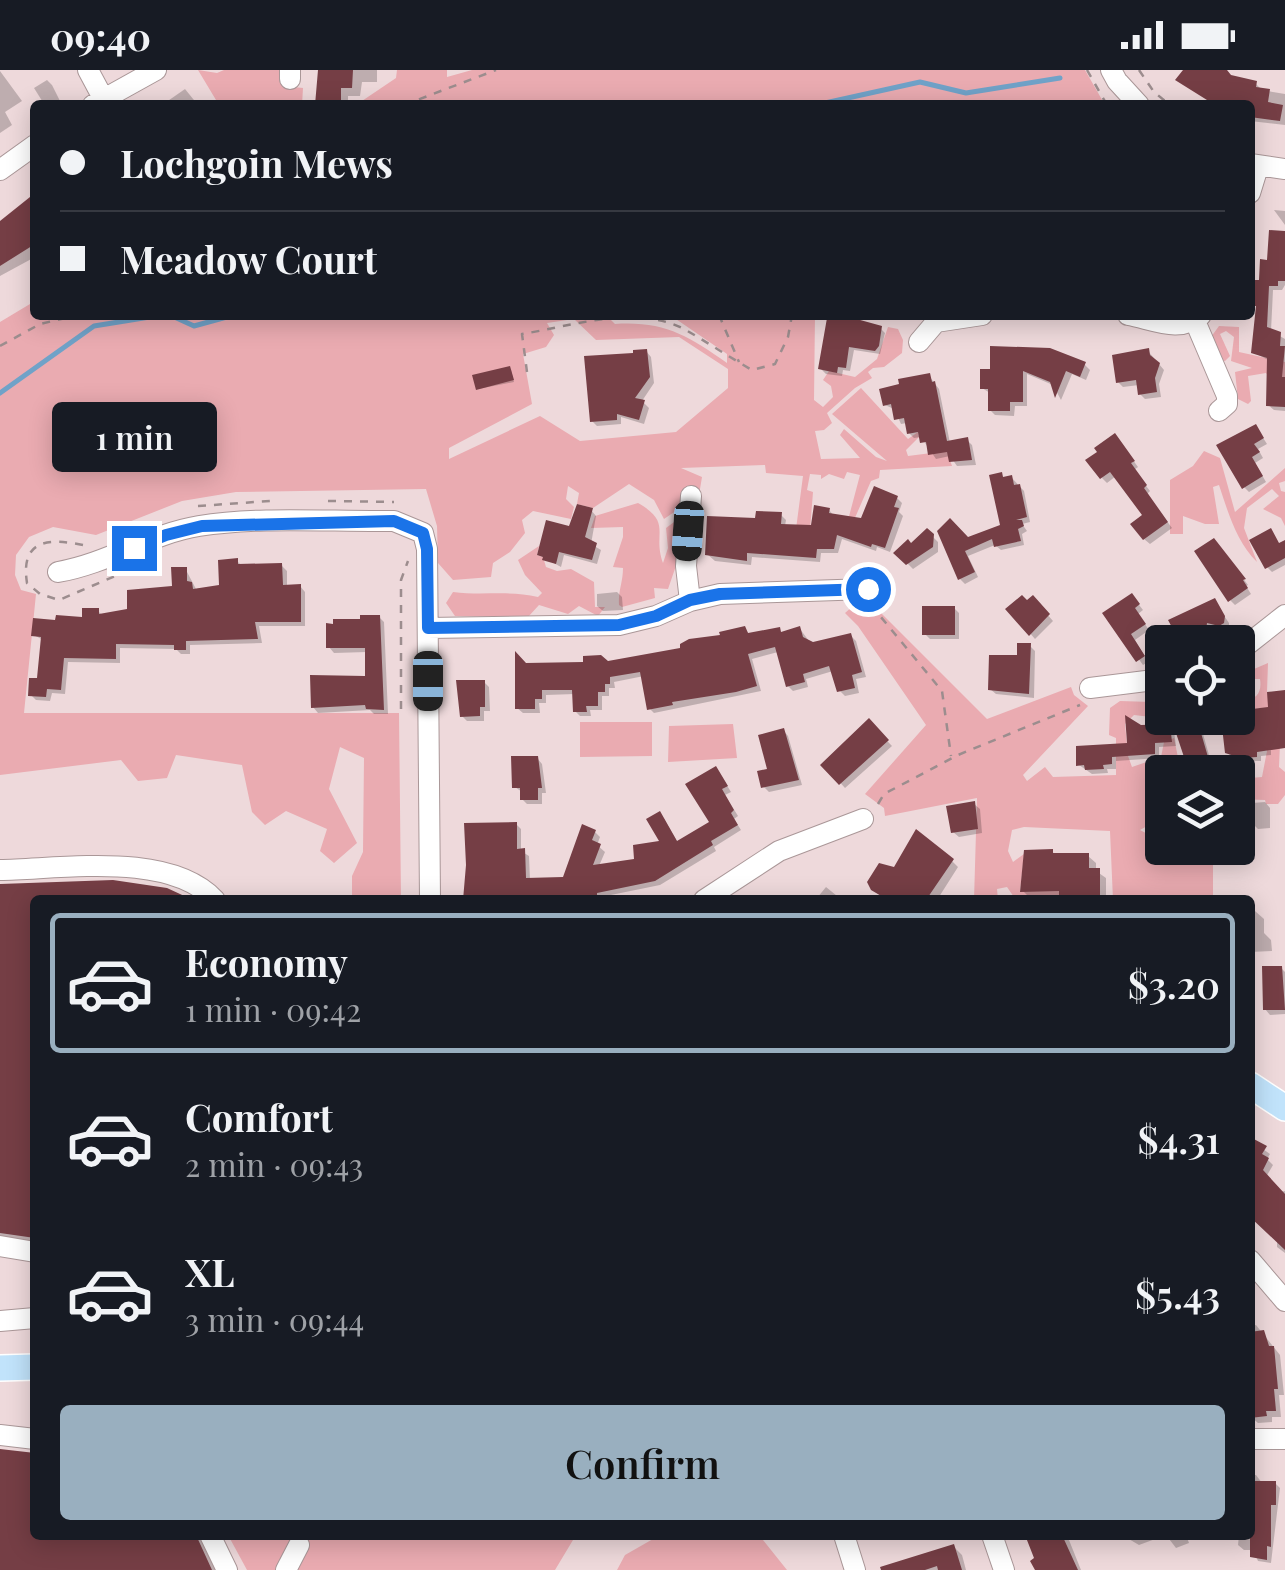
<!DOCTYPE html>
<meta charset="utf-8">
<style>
:root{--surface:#171b24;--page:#20242c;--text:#f1f3f6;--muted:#9ea1a6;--line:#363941;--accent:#99afbf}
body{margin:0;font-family:"Playfair Display",serif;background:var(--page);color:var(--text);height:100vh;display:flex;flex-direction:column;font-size:38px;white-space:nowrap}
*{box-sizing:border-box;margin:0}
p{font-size:32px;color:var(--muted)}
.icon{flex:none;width:55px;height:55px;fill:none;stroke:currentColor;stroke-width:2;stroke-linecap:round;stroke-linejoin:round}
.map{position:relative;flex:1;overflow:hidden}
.details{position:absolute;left:30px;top:825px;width:1225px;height:645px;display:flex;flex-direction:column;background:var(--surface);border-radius:10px;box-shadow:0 5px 25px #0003}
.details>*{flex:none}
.guide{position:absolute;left:30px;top:30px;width:1225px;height:220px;border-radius:10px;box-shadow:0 5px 25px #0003;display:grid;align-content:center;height:220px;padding:0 30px;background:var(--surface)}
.buttons{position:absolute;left:1145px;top:555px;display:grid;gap:20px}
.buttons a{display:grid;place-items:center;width:110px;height:110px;border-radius:10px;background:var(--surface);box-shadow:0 5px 25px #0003;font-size:50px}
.end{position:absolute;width:45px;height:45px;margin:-22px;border:12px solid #1a73e8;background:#fff;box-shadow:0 0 0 5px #fff}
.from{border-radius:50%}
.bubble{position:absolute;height:70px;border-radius:10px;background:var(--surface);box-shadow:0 5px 25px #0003;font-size:32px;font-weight:600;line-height:70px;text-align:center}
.car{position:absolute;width:30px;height:60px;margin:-30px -15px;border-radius:12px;box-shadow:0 0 8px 2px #0007;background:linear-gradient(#222 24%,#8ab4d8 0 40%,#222 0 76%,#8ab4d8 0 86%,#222 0)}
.guide b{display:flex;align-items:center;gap:35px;height:95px;font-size:38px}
.guide b+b{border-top:2px solid var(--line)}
.guide i{width:25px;height:25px;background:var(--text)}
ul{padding:18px 0 0;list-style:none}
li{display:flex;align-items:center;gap:30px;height:140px;margin:0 20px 15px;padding:0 10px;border:5px solid transparent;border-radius:10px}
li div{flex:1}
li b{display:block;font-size:38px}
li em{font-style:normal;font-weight:600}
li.selected{border-color:var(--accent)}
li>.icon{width:90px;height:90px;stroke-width:1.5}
.button{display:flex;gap:20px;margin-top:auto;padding:20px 30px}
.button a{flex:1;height:115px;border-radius:10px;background:var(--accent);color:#111;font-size:40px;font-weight:600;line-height:115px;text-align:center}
.status{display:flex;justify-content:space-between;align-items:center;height:70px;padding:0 50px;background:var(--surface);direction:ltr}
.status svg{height:28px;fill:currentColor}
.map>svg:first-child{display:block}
.green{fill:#eaabb1;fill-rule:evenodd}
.shadow{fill:#0003}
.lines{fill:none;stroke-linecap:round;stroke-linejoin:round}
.stream{stroke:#70a2c8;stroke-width:5}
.building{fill:#753e45}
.minor-casing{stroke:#aa9798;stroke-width:22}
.major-casing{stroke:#fff;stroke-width:28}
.path{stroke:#9c8d8e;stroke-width:2.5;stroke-dasharray:8 8;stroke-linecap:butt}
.minor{stroke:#fff;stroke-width:20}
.major{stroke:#c1e3fb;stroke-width:25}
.route{stroke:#1a73e8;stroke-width:12}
</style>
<div class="status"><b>09:40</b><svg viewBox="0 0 49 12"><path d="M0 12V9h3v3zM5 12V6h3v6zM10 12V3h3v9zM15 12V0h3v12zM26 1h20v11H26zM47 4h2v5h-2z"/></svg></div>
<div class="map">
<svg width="1285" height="1500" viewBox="0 0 1285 1500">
<rect width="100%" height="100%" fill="#eed9db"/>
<!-- green -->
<path class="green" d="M198,0L217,3L224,0H282L283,16L303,18L302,35H219Z
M397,0H447V7L472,0H1085L1105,35H356L396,8Z
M35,231V245H606L615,254C664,251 687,265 727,293V284L670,245H815L814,330L823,337L833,327L831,316L823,310L829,301L855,307L877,289L888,257L898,259L903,270L902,283L884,297L873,298L868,302L872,308L855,318L827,343L832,353L824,360L815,361L821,389L860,388L840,365L844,359L876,387L887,391L832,344L861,318L908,369L918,362L919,367L906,380L908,386L947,381L952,396L880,400L879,408L871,411L851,457L847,454L860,405L847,402L844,409L829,404L821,409V405L810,404L807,420L813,422L810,460L796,459L803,406L766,403L765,395L681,398L702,407L699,425L664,449L654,430L629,414L593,438L577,434L579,423L568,416L566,429L574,437L571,449L533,441L522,450L525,463L510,482L493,493L491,507L453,510L438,493L437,456L426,419L236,422L182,431L96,465L53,457L29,467L16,485L15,505L21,520L36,524L24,643H399L401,830H352V806L363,782L364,688L340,677L329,719L357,773L334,793L320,781L327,759L286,741L265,755L252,742L242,695L176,685L167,708L138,711L121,690L0,705V252ZM574,249L596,270L679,267L728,299V318L676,362L580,371L540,346L449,389V378L532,334L523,284L546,277L554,265L547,253Z
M1219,256L1239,257V282L1285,292V307L1270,309L1266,303L1248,306L1251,331L1248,334L1238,329L1235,302L1252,298L1231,291L1234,267L1226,261L1220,264L1230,286L1225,291L1220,290L1211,267Z
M1204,381L1220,388L1235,442L1285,398V411L1279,413L1281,421L1285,422V456L1281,448L1263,439L1279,426L1272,419L1247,438L1244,458L1257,492C1236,471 1228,442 1219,415L1213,417L1219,454H1205L1183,446V464H1170V410L1193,396Z
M638,433C673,453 652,463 663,493L668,478L666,458L678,449V490L668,519L654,518L655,528L622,537L619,535C618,521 623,512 623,498L613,497L623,467V457L591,458L595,446Z
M539,476L537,485L543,487L546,497L557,501L571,499L594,512L595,537H605L598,546L579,536L568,544L539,535L528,547L455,546L446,533L453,522C482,526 510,520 538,527L542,523L525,505L518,490Z
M853,536L860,539L876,538L987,649L1071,617L1074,625L1088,636L1023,705L1027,711L1045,697L1053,707L1116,705V668L1109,665L1110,638L1120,631L1152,632L1151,647L1134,645L1125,654L1128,686L1132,697L1161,687L1164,672L1174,668L1181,702H1162V756L1156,751L1140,760L1157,769L1162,768V778H1213V826L1207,830H1113L1110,761L1024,757L1012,760L1008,781L1013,792L1024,784L1020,821L1059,806V830H1016L1007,817L997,819L998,830H974L977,728L885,746L884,738L865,724L926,655L858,556L845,543Z
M1268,593L1267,622L1280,673L1279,697L1285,702V725L1278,734H1266L1265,730L1238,729L1243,745L1238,752V709L1262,707L1267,681L1264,638L1252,639L1244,631C1257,629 1262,622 1260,609H1244L1247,602Z
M580,652H652V686L580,687Z
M733,654L737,688L668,692L669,656Z
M228,1465H576L555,1500H247Z
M660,1465H759L787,1500H617L625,1485Z"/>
<!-- shadow -->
<path class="shadow" d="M321,0H377V12H362L360,26H348V35H320Z
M0,1L22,31L5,42L12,55L0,63Z
M47,10L52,15L61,33L44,34L34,18Z
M1256,14L1262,20L1285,24V55L1250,51V35H1243Z
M185,19L198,35H162Z
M35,133V187L0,206V154Z
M1274,140L1285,141V155Z
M1285,163V215L1282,220H1273L1271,261L1285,269V341L1274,340L1268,335L1270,291L1253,282L1258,239L1255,235L1270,192Z
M830,245H846L845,249L880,258L885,263L880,284L854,280L850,301L843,300L842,306L826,304L821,299Z
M646,281L651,287L654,313L642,331L649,338L644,354L621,347V354L597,356L592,351L636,286Z
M1148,281L1164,300L1159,314L1161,327L1145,329L1140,324L1139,315L1123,317L1118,312Z
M1085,295L1090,300L1086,310L1072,304L1061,330L1053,315L1027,304V336H1015L1014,346L995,345L990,340V323L982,318V301Z
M511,300L514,312L478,319Z
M929,306L939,319L950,373L967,370L972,375L976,395L957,396L950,386L936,389L921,367L914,368L909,363L907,353L901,354L894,339L885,335Z
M1256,357L1267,374L1258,379L1263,388L1255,393L1266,412L1249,422L1244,417Z
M1119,371L1138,397L1134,400L1150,421L1147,424L1172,458L1150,474L1144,469L1145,446L1116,406L1107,413L1102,408Z
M1001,405L1005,409L1011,407L1024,421L1030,452L1022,454L1027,461L1022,464L1024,475L1001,480L995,475L968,486L978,507L965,514L960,509L967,470L1003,456Z
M897,428L902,433L899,442L903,446L890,482L877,477L876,481L842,469L838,483H821L820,492L752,487L751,495L715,491L707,484L758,451L780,444L786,450L785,456L813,457L829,440L835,447L862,451Z
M591,440L596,446L591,474L601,480L597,494L564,485L561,497L539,485Z
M927,461L938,472V482L913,499L897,483L911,476Z
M1219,476L1248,515L1246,516L1251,524L1235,535L1230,530Z
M1285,485V495L1272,502L1267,497Z
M237,491L243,497L281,495L287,501V517L300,516L305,522V556H259L262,573L190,575V584H181L176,579L120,578V593L68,592L65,624L52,623L50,631L36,630L31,625L40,611L43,570L34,565L85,550L98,541L103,546L130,541L174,518L186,500L196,519L221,517Z
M617,522L622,527L623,540L603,541L597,536V524Z
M1033,528L1053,551L1035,569L1009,539Z
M1136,531L1143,540L1138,544L1149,560L1135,570L1148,592L1143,595L1106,544Z
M1214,531L1229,553V558L1212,557L1210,566L1199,572H1183L1172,552Z
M954,538L959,543V569H930L925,564Z
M379,547L384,552L388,644H374L370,640L318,643L313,637L367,609V582L334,583L329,577L336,556Z
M744,558L750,565L783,564L800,559L812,575L851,566L856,571L866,607L856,609L859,623L845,626L840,621L833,601L806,609L808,617L793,621L788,616L778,582L752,589L761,621L654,643L649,638L644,606L614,612L615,618H609V626H602V640H590L591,646H580L575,641V624L546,625V633H539L540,643H523L517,638L526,596L607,594L683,580Z
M1030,576L1035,581L1034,628L996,624L990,619Z
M484,612L489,617L490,641H484V651H467L462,646Z
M1285,622V663L1271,664V685L1261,686V691H1239L1233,688L1227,682L1224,648L1271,639Z
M869,652L892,676L845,718L824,695Z
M1169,656L1174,661L1176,676L1159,677V688L1116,691V699H1107L1108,703L1092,704L1079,695L1129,676L1140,657Z
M1198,659L1203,664L1211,692L1193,697L1188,692Z
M783,660L788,666L802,715L769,722L763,716Z
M537,688L542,694L546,723H542V734H527L522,729V722L515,717Z
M720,704L731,722L725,725L738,746L734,749L741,760L714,777L716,781L660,815L601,827V830H466L516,754L521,759V781L529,786L530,810H565L595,762L600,767L597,775L605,782L599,796L637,791L663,773L664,749L678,773L712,753Z
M1265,732L1270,738V758L1258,759L1252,753V733Z
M974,734L980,739L982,763L959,767L953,762Z
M1052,781L1056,786H1088L1096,793V801L1106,808V830L1030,828L1023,821Z
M952,791L958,797L937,830H888L880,826L895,800Z
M0,816L189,830H35V1176L0,1177Z
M826,817L842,830L798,828H817Z
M1250,841H1255L1264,849V863L1271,870L1272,881L1250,882Z
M1281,898L1285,902V944L1270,945L1265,939Z
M1250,1070L1270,1084L1267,1089L1273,1095L1266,1107L1280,1122L1285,1121V1183L1277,1177V1169L1250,1139Z
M1256,1255L1280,1285L1284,1325H1279L1281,1347H1272V1352L1258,1353L1251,1347L1250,1256Z
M0,1381L35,1385V1465H206L210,1470L208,1484L216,1500H0Z
M1250,1405H1256L1262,1413H1275L1280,1418L1271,1493L1258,1491L1253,1480H1244L1238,1475L1239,1465H1250Z
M1027,1465H1067L1081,1500H1037V1489Z
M1122,1465H1186L1189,1473L1176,1478L1166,1465L1139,1475Z
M953,1476L962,1485L966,1500H895Z"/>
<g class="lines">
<!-- stream -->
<path class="stream" d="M816,35L920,12L966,23L1060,8
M170,245L194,256L234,245
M0,323L94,256L162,245"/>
</g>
<!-- building -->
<path class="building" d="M318,0H353L352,18H341V35H315Z
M1183,0H1227L1231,5L1257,11L1256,17L1270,19L1268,32L1283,35L1280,51L1250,47V35H1215L1175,10Z
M35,123V174L0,196V151Z
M1269,160L1285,161V211H1278V216H1269L1267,257L1281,262L1280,276H1285L1282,307H1285V337L1266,336L1267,288L1251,283L1256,236H1252L1253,221L1255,210H1259L1260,189L1267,190Z
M842,245L882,256L879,276L875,281L849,277L846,298L838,297L837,303L818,299L827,248L841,250Z
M990,276L1050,278L1086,292L1080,307L1066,301L1055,328L1050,312L1023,301V332H1010V341H988V319H980V299H990Z
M1149,278L1150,285L1160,293L1155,308L1157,322L1138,325L1136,310L1116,313L1112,285Z
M647,279L650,307L635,328L645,330L639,350L617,344V350L590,352L584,286L633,283V280Z
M510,296L514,310L476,320L472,305Z
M930,303L932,312L935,311L947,371L968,367L972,390L949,392L947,382L928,385L926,372L920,373L918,362L907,364L904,348L894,350L891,334L883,336L879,319L899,314L898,309Z
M1256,354L1264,368L1254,374L1260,382L1252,387L1263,406L1242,419L1216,375Z
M1115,363L1135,391L1131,393L1147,415L1144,418L1168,452L1143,470L1130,454L1142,445L1110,402L1100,409L1085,390L1097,382L1094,378Z
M1002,402L1003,407L1012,405L1014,415L1020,414L1027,447L1016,450H1022L1024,456L1018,459L1021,471L994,477L992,469L965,481L975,502L958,510L937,461L950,448L968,467L1000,455L989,405Z
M874,416L898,426L894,437L899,438L885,478L872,474L871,477L837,465L834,479H817L816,488L747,483V491L705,485L707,446L755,448L756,441L782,442L781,454L811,455L814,435L830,438L829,443L861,448Z
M577,434L593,438L585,467L597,473L592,490L559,482L556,494L542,490L543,487L537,485L546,450L569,456Z
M927,458L934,464L933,477L906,495L893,483L908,469L911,473Z
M1271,458L1279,473L1285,470V488L1265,499L1249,470Z
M1214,468L1246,509L1243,510L1248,518L1228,532L1194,481Z
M238,488V494L282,493L283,515L301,514V552H255L258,569L186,571V580H174V575L116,574V589L64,588L61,620L47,619L46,627L28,626L29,608H37L41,567L31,566L33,548L55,550L56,545L82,547V538H99V544L127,539V520L172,516L171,497H187V511L192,512L193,519L219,515L218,490Z
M1132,523L1140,534L1135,538L1146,554L1131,564L1145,586L1136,592L1102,543Z
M1022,525L1027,530L1033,525L1050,544L1029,566L1005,539Z
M1215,528L1225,546L1224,553L1219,556L1207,553L1206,561L1180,572L1168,550Z
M922,536H955V565H922Z
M360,545H380L384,640L366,639L365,635L311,638L310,605L365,606V578H326V553L333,554V549H360Z
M745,556L748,563L780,557L781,562L800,556L803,567L813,572L851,563L862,602L852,605L855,618L837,622L829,596L803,604L805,612L786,617L775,577L748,584L757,616L736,622L672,632L673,635L647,640L640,602L610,607V614H605V622H598V636H586L587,642H573L572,620H542V629H535V639H515V581L526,593L583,592V586L601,585L608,591L680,578V574L689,569L720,565L719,562Z
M1017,573H1031L1029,624L988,620L989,585H1017Z
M456,610H485V637H480V646L460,647Z
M1285,620V678L1257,682V687L1241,688L1225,683L1221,648H1238V644L1252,643V639L1268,637L1267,622Z
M1125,645L1141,655L1170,654L1172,672L1155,673V684L1112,687V694L1103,695L1104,699L1085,700L1084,695L1076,696V676L1127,673Z
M869,648L889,670L839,715L820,695Z
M1199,656L1208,687L1186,693L1176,663Z
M784,658L799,710L761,718L757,701L767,699L758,665Z
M511,686H538L542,718H538V730H520V718H512Z
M716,696L728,716L722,719L734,740L731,743L738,755L711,771L713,775L655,811L597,823V830H463L466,795L464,753L517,752V779L525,778L526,808L563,807L582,754L596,760L592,770L601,774L593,795L634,789L633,775L659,771L646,749L660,741L677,771L709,752L685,714Z
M975,731L978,759L951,763L946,736Z
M916,759L954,789L926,830H888L871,820L867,812L879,793L894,797Z
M1053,779V783H1089V798H1100V830H1059V821L1020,822L1024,780Z
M113,810L167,818L193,830H35V1168L0,1163V814Z
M1262,896H1282L1285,940H1263Z
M1250,1067L1267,1076L1262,1084L1269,1088L1263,1100L1285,1124V1180L1250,1147Z
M1264,1260L1269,1276H1274L1278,1319H1274L1276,1341H1266L1267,1346L1250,1348V1262Z
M0,1379L35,1383V1465H196L212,1500H0Z
M1250,1411H1276V1435H1271V1477L1267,1476V1490L1250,1487Z
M1025,1465H1062L1078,1500H1035L1030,1491L1034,1488Z
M954,1474L962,1500H938L937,1496L925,1500H881L880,1497Z"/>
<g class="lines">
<defs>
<path id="minor" d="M88,0L103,28
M1111,0L1117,11L1139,35
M290,9V0
M93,35L156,0
M1250,94L1285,99
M0,100L35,75
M1250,123L1258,97
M1128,245C1152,249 1181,264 1201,245
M1195,251L1227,326V334L1219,341
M936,252L982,245
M919,272L936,252
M58,502C109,493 150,464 199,456C262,446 330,452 394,451L423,463L427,479L430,830
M690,531L686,496L691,426
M428,558L619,555L656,546L690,531L720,524L868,519
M1238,582L1285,545
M1090,618L1162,609
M0,800C63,799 169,781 215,830
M704,830L779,781L863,749
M0,1176L35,1182
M1250,1190L1285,1231
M0,1251L35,1248
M0,1365L35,1369
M1250,1369H1285
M210,1465L227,1500
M844,1465L855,1500
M992,1465L1004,1500
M286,1500L299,1475"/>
<path id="major" d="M1250,1015L1285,1038
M0,1298L35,1297"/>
</defs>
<!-- minor casing -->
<use href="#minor" class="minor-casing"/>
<!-- major casing -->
<use href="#major" class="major-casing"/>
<!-- path -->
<path class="path" d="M1087,0L1107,35
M1139,0L1154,22L1170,35
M404,35L496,0
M719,245L739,292
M0,276L40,254L78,245
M527,302L522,264C572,256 636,234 684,259C707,272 729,287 752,300L775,294L788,267L792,245
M328,431L394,432
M198,436L270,431
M83,475C49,468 20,469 27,513L40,524L59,530L134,498
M871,535L942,621L951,686
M401,639V510L408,491
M878,734L884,724L958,685L1080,635"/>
<!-- minor -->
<use href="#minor" class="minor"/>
<!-- major -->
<use href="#major" class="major"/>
</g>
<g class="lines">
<!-- route -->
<path class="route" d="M134,478L166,465L202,456L394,451L423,463L427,479L428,558L619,555L656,546L690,530L720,524L868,519"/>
</g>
</svg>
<div class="buttons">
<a><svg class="icon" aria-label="locate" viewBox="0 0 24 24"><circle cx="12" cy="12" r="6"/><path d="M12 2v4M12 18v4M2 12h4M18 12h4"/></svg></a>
<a><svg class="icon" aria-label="layers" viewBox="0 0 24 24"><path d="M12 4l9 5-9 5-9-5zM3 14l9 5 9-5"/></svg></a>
</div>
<i class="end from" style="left:868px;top:519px"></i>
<i class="end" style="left:134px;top:478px"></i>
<div class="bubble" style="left:52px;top:332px;width:165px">1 min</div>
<i class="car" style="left:688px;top:461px;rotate:184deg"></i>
<i class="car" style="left:428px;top:611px;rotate:180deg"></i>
<div class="guide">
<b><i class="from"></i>Lochgoin Mews</b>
<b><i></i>Meadow Court</b>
</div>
<section class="details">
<ul>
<li class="selected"><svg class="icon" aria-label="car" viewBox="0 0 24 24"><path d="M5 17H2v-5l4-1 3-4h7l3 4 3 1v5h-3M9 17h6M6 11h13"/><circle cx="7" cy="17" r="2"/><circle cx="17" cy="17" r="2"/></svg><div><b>Economy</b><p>1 min · 09:42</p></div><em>$3.20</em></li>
<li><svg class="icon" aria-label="car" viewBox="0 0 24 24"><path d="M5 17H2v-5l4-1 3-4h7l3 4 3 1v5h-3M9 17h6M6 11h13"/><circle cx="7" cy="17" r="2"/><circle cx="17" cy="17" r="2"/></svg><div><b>Comfort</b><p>2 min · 09:43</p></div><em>$4.31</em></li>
<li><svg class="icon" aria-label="car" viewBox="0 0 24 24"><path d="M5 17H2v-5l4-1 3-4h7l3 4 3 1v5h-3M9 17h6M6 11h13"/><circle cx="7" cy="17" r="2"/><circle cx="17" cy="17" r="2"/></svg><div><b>XL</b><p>3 min · 09:44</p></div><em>$5.43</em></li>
</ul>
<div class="button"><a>Confirm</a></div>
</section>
</div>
